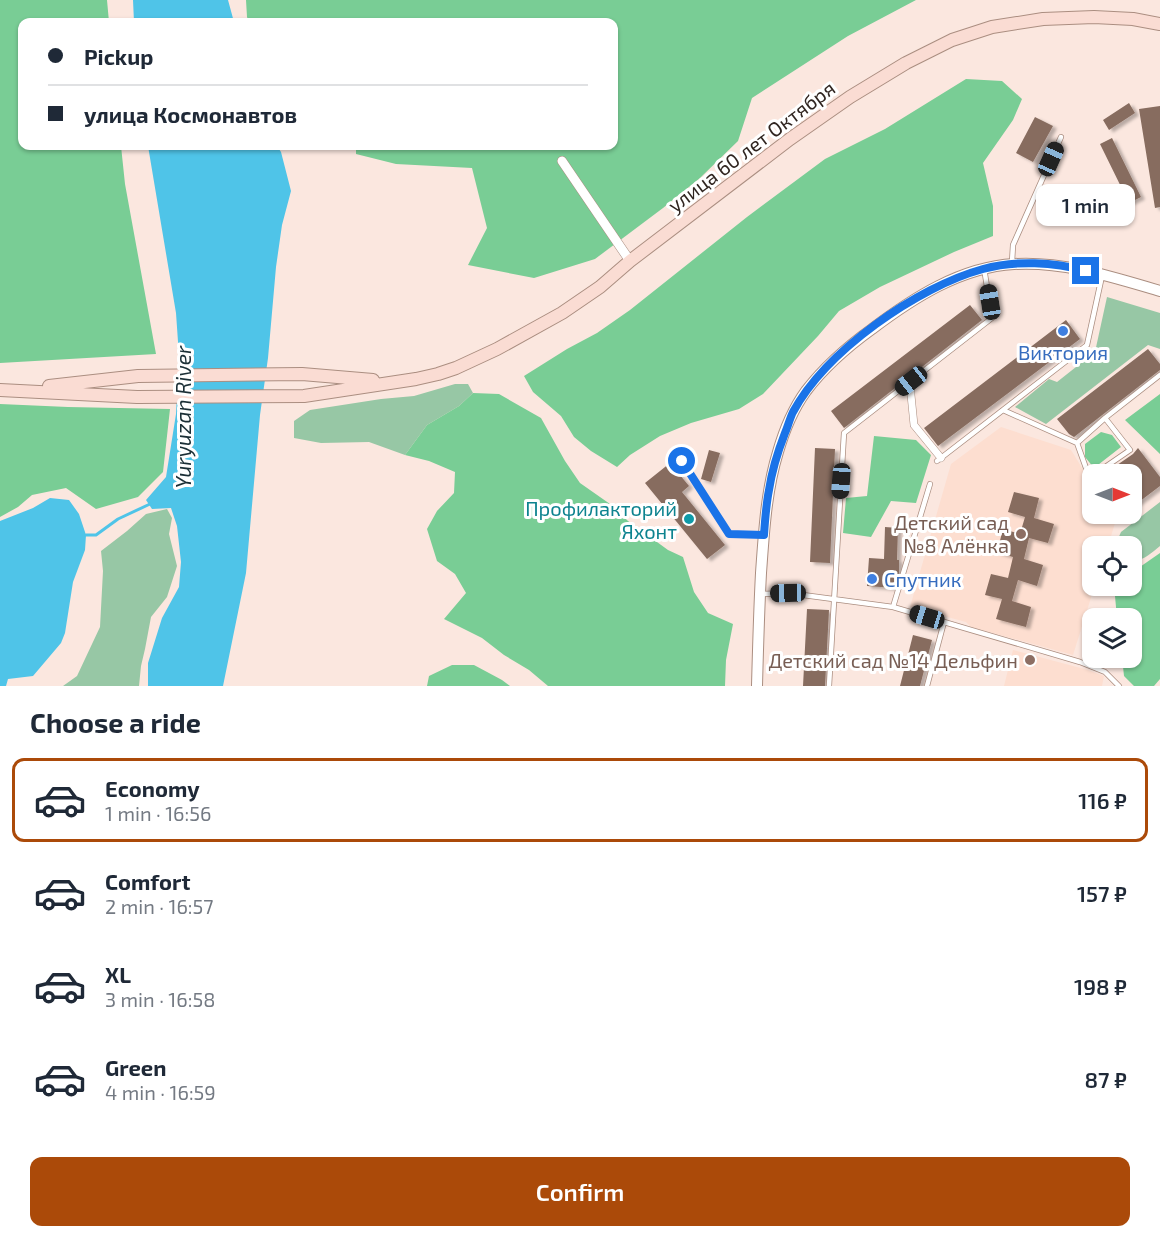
<!DOCTYPE html>
<meta charset="utf-8">
<style>
:root{--surface:#fff;--page:#f2f2f3;--text:#1f2937;--muted:#747a83;--line:#e0e1e3;--accent:#ab4a09}
body{margin:0;font-family:"Exo 2",sans-serif;background:var(--page);color:var(--text);height:100vh;display:flex;flex-direction:column;font-size:22px;white-space:nowrap}
*{box-sizing:border-box;margin:0}
p{font-size:20px;color:var(--muted)}
.icon{flex:none;width:33px;height:33px;fill:none;stroke:currentColor;stroke-width:2;stroke-linecap:round;stroke-linejoin:round}
.map{position:relative;height:686px;overflow:hidden}
.side{display:flex;flex-direction:column;background:var(--surface);flex:1}
.side>*{flex:none}
.hud{position:absolute;left:18px;top:18px;width:600px;height:132px;border-radius:12px;box-shadow:0 2px 4px #0004;display:grid;align-content:center;height:132px;padding:0 30px;background:var(--surface)}
.needle{width:39px;rotate:90deg}
.buttons{position:absolute;left:1082px;top:464px;display:grid;gap:12px}
.buttons a{display:grid;place-items:center;width:60px;height:60px;border-radius:12px;background:var(--surface);box-shadow:0 2px 4px #0004;font-size:30px}
.end{position:absolute;width:27px;height:27px;margin:-14px;border:8px solid #1a73e8;background:#fff;box-shadow:0 0 0 3px #fff}
.from{border-radius:50%}
.bubble{position:absolute;height:42px;border-radius:12px;background:var(--surface);box-shadow:0 2px 4px #0004;font-size:20px;font-weight:600;line-height:42px;text-align:center}
.car{position:absolute;width:18px;height:36px;margin:-18px -9px;border-radius:8px;box-shadow:0 0 4px 2px #0007;background:linear-gradient(#222 24%,#8ab4d8 0 40%,#222 0 76%,#8ab4d8 0 86%,#222 0)}
.hud b{display:flex;align-items:center;gap:21px;height:57px;font-size:22px}
.hud b+b{border-top:2px solid var(--line)}
.hud i{width:15px;height:15px;background:var(--text)}
ul{padding:0;list-style:none}
li{display:flex;align-items:center;gap:18px;height:84px;margin:0 12px 9px;padding:0 18px;border:3px solid transparent;border-radius:12px}
li div{flex:1}
li b{display:block;font-size:22px}
li em{font-style:normal;font-weight:600}
li.current{border-color:var(--accent)}
li>.icon{width:54px;height:54px;stroke-width:1.5}
h2{padding:0 30px;font-size:27px;line-height:72px}
.button{display:flex;gap:12px;margin-top:auto;padding:12px 30px}
.button a{flex:1;height:69px;border-radius:12px;background:var(--accent);color:#fff;font-size:24px;font-weight:600;line-height:69px;text-align:center}
.map>svg:first-child{display:block}
.built{fill:#fdded0}
.green{fill:#97c7a5}
.forest{fill:#79cd95}
.water{fill:#4fc4e8}
.lines{fill:none;stroke-linecap:round;stroke-linejoin:round}
.stream{stroke:#4fc4e8;stroke-width:3}
.building{fill:#876c5f;filter:url(#shadow)}
.service-casing{stroke:#ab8e81;stroke-width:6}
.pedestrian-casing{stroke:#ab8e81;stroke-width:8}
.minor-casing{stroke:#ab8e81;stroke-width:10}
.tertiary-casing{stroke:#ab8e81;stroke-width:12}
.secondary-casing{stroke:#ab8e81;stroke-width:14}
.service{stroke:#fff;stroke-width:4.5}
.pedestrian{stroke:#fff;stroke-width:7}
.minor{stroke:#fff;stroke-width:9}
.tertiary{stroke:#fff;stroke-width:10}
.secondary{stroke:#fadcd3;stroke-width:12}
.route{stroke:#1a73e8;stroke-width:8}
.shop-dot{fill:#3f7fe0;stroke:#fff;stroke-width:2}
.culture-dot{fill:#0f9aa8;stroke:#fff;stroke-width:2}
.education-dot{fill:#8d6e63;stroke:#fff;stroke-width:2}
.labels{text-anchor:middle;dominant-baseline:central;stroke-width:6;stroke-linejoin:round;paint-order:stroke}
.street-label{font-size:20px;fill:#302520;stroke:#fff}
.shop-label{font-size:20px;fill:#366cbe;stroke:#fff}
.culture-label{font-size:20px;fill:#0d838f;stroke:#fff;text-anchor:end}
.education-label{font-size:20px;fill:#785e54;stroke:#fff;text-anchor:end}
.water-label{font-size:21px;font-style:italic;fill:#1b2f36;stroke:#fff}
</style>
<div class="map">
<svg width="1160" height="686" viewBox="0 0 1160 686">
<defs>
<filter id="shadow"><feDropShadow dx="4" dy="2.5" stdDeviation="1.5" flood-color="#0004"/></filter>
</defs>
<rect width="100%" height="100%" fill="#fbe7df"/>
<!-- built -->
<path class="built" d="M1001,427L1071,450L1092,484V513H1110L1115,523L1108,546H1092V585H1095L1073,655L971,627L966,622L910,607L951,464Z
M1013,650L1088,670L1104,676L1102,686H1004Z"/>
<!-- green -->
<path class="green" d="M1107,297L1160,313V349L1148,345L1046,424L1015,407L1049,379L1057,382L1095,352Z
M455,384H468L473,393L459,406L427,425L405,455L369,442L321,443L294,438V421L310,410L381,399L414,396Z
M1160,502V546C1151,553 1143,562 1131,560V546H1119L1117,541L1121,532Z
M167,509L172,518L169,534L177,566L167,597L151,617L145,649L141,666L139,686H63L77,676L100,627L103,571L101,551L127,531L146,514Z"/>
<!-- forest -->
<path class="forest" d="M0,0H107L109,22H22V146H121L125,184L156,354L0,363Z
M246,0H916L848,36L752,98L738,141L700,178L663,208L595,259L534,278L468,265L487,228L472,168L396,164L356,154V146H614V22H363L359,19L334,20V22H249L247,17Z
M966,79L1002,81L1022,99L1013,120L983,163L993,206V236L954,252L880,287L839,311L818,336L763,394L739,409L691,423L660,436L630,455L617,467L591,451L574,437L561,416L533,392L524,376L567,349L597,333L630,310L747,217L825,159L885,129Z
M473,393L499,394L541,418L565,461L580,483L610,504L628,521L668,550L683,557L694,592L708,613L733,624L726,660L725,686H548L529,670L504,655L482,638L444,619L466,593L455,574L437,561L427,529L437,511L454,493L455,472L429,461L405,455L427,425L459,406Z
M1160,394V454L1125,420Z
M0,404L68,407L170,409L163,472L138,497L96,509L66,488L32,495L18,507L0,517Z
M1101,432L1112,435L1121,447L1094,468L1085,457V444Z
M874,436L916,440L931,455L916,503L891,501L871,537L843,533L846,498L867,496Z
M1160,553V679L1154,686H1134L1124,676L1122,657H1131V618H1117L1114,585H1131V570L1137,569Z
M452,665H474L502,680L510,686H427L429,676Z"/>
<!-- water -->
<path class="water" d="M133,0H228L234,22H134Z
M148,146H277L281,152L291,191L282,225L276,267L268,358L260,415L246,573L223,686H148V663L162,618L179,587L181,562L177,526L171,508L152,509L146,500L166,477L176,414L179,356L176,313Z
M50,498L69,500L79,514L86,535L85,550L73,582L65,633L61,643L33,676L8,679L6,686H0V521L33,508Z"/>
<g class="lines">
<!-- stream -->
<path class="stream" d="M86,535H96L118,519L150,504"/>
</g>
<!-- building -->
<path class="building" d="M1129,103L1135,113L1109,130L1103,120Z
M1160,106V207L1155,208L1139,109Z
M1035,117L1053,126L1033,162L1016,153Z
M1112,138L1141,197L1129,203L1100,144Z
M970,305L982,320L844,428L831,411Z
M1066,320L1080,339L938,446L924,428Z
M1148,349L1160,364V370L1074,437L1069,434L1057,419Z
M815,448L835,449L830,563L810,562Z
M1138,448L1160,477V486L1131,508V474H1104L1133,454Z
M709,450L720,453L711,482L701,479Z
M670,463L689,486L682,492L725,545L707,559L645,483Z
M1014,492L1039,498L1034,518L1054,524L1048,543L1029,538L1024,559L1043,565L1037,586L1018,580L1012,601L1031,607L1026,627L996,619L1002,599L985,595L991,574L1008,578L1013,557L997,552L1003,529L1020,534L1025,517L1008,512Z
M885,527L898,528L897,560H899V573L894,588L867,586L869,558L884,559Z
M807,609L829,610L825,686H803Z
M913,635L932,640L920,686H900Z"/>
<g class="lines">
<defs>
<path id="service" d="M1012,262L1013,245L1061,137
M1003,410L1077,443L1086,468L1094,474
M1077,443L1105,418L1160,375
M682,461L729,534L764,535
M937,461L1087,345L1102,276
M1095,474L1130,450L1105,418
M760,594L788,593L893,607L944,622L927,686
M893,607L930,484
M944,622L1080,662L1105,672L1119,686
M829,686L844,433L992,318L984,268"/>
<path id="pedestrian" d="M911,381V395L914,425L941,458"/>
<path id="minor" d="M562,161L630,261"/>
<path id="tertiary" d="M757,686C758,648 759,611 761,573C764,532 766,491 778,452C784,431 793,409 806,391C825,366 847,347 872,329C913,298 961,267 1014,264C1064,261 1112,277 1160,291"/>
<path id="secondary" d="M49,386L138,376L302,374L373,380
M0,390L137,397L304,396L416,379L438,374L456,368L497,349L562,313L600,287L630,261L790,139L850,97L906,63L952,40L992,27L1043,19L1094,17L1133,19L1160,24"/>
</defs>
<!-- service casing -->
<use href="#service" class="service-casing"/>
<!-- pedestrian casing -->
<use href="#pedestrian" class="pedestrian-casing"/>
<!-- minor casing -->
<use href="#minor" class="minor-casing"/>
<!-- tertiary casing -->
<use href="#tertiary" class="tertiary-casing"/>
<!-- secondary casing -->
<use href="#secondary" class="secondary-casing"/>
<!-- service -->
<use href="#service" class="service"/>
<!-- pedestrian -->
<use href="#pedestrian" class="pedestrian"/>
<!-- minor -->
<use href="#minor" class="minor"/>
<!-- tertiary -->
<use href="#tertiary" class="tertiary"/>
<!-- secondary -->
<use href="#secondary" class="secondary"/>
</g>
<g class="lines">
<!-- route -->
<path class="route" d="M682,461L729,534L764,535C765,520 766,505 769,490C772,470 778,451 785,433C788,426 790,418 793,412C826,351 917,287 983,269C1016,260 1054,262 1086,271"/>
</g>
<!-- markers -->
<g class="shop-dot">
<circle cx="1063" cy="331" r="6"/>
<circle cx="872" cy="579" r="6"/>
</g>
<circle class="culture-dot" cx="689" cy="519" r="6"/>
<g class="education-dot">
<circle cx="1021" cy="534" r="6"/>
<circle cx="1030" cy="660" r="6"/>
</g>
<g class="labels">
<!-- street labels -->
<g class="street-label">
<text transform="translate(751 146) rotate(-37)">улица 60 лет Октября</text>
</g>
<!-- shop labels -->
<g class="shop-label">
<text x="1063" y="352">Виктория</text>
<text x="884" y="579" text-anchor="start">Спутник</text>
</g>
<!-- culture labels -->
<g class="culture-label">
<text x="677" y="508">Профилакторий<tspan x="677" dy="23">Яхонт</tspan></text>
</g>
<!-- education labels -->
<g class="education-label">
<text x="1009" y="522">Детский сад<tspan x="1009" dy="23">№8 Алёнка</tspan></text>
<text x="1018" y="660">Детский сад №14 Дельфин</text>
</g>
<!-- water labels -->
<g class="water-label">
<text transform="translate(182 417) rotate(-90)">Yuryuzan River</text>
</g>
</g>
</svg>
<div class="buttons">
<a><svg class="needle" viewBox="-14 -14 28 28"><path d="M0-13l5 13h-10z" fill="#e53935"/><path d="M0 13l5-13h-10z" fill="#747a83"/></svg></a>
<a><svg class="icon" aria-label="locate" viewBox="0 0 24 24"><circle cx="12" cy="12" r="6"/><path d="M12 2v4M12 18v4M2 12h4M18 12h4"/></svg></a>
<a><svg class="icon" aria-label="layers" viewBox="0 0 24 24"><path d="M12 4l9 5-9 5-9-5zM3 14l9 5 9-5"/></svg></a>
</div>
<i class="end from" style="left:682px;top:461px"></i>
<i class="end" style="left:1086px;top:271px"></i>
<div class="bubble" style="left:1036px;top:184px;width:99px">1 min</div>
<i class="car" style="left:1051px;top:159px;rotate:24deg"></i>
<i class="car" style="left:990px;top:302px;rotate:351deg"></i>
<i class="car" style="left:911px;top:381px;rotate:232deg"></i>
<i class="car" style="left:841px;top:481px;rotate:184deg"></i>
<i class="car" style="left:788px;top:593px;rotate:269deg"></i>
<i class="car" style="left:927px;top:617px;rotate:287deg"></i>
<div class="hud">
<b><i class="from"></i>Pickup</b>
<b><i></i>улица Космонавтов</b>
</div>
</div>
<section class="side">
<h2>Choose a ride</h2>
<ul>
<li class="current"><svg class="icon" aria-label="car" viewBox="0 0 24 24"><path d="M5 17H2v-5l4-1 3-4h7l3 4 3 1v5h-3M9 17h6M6 11h13"/><circle cx="7" cy="17" r="2"/><circle cx="17" cy="17" r="2"/></svg><div><b>Economy</b><p>1 min · 16:56</p></div><em>116 ₽</em></li>
<li><svg class="icon" aria-label="car" viewBox="0 0 24 24"><path d="M5 17H2v-5l4-1 3-4h7l3 4 3 1v5h-3M9 17h6M6 11h13"/><circle cx="7" cy="17" r="2"/><circle cx="17" cy="17" r="2"/></svg><div><b>Comfort</b><p>2 min · 16:57</p></div><em>157 ₽</em></li>
<li><svg class="icon" aria-label="car" viewBox="0 0 24 24"><path d="M5 17H2v-5l4-1 3-4h7l3 4 3 1v5h-3M9 17h6M6 11h13"/><circle cx="7" cy="17" r="2"/><circle cx="17" cy="17" r="2"/></svg><div><b>XL</b><p>3 min · 16:58</p></div><em>198 ₽</em></li>
<li><svg class="icon" aria-label="car" viewBox="0 0 24 24"><path d="M5 17H2v-5l4-1 3-4h7l3 4 3 1v5h-3M9 17h6M6 11h13"/><circle cx="7" cy="17" r="2"/><circle cx="17" cy="17" r="2"/></svg><div><b>Green</b><p>4 min · 16:59</p></div><em>87 ₽</em></li>
</ul>
<div class="button"><a>Confirm</a></div>
</section>
